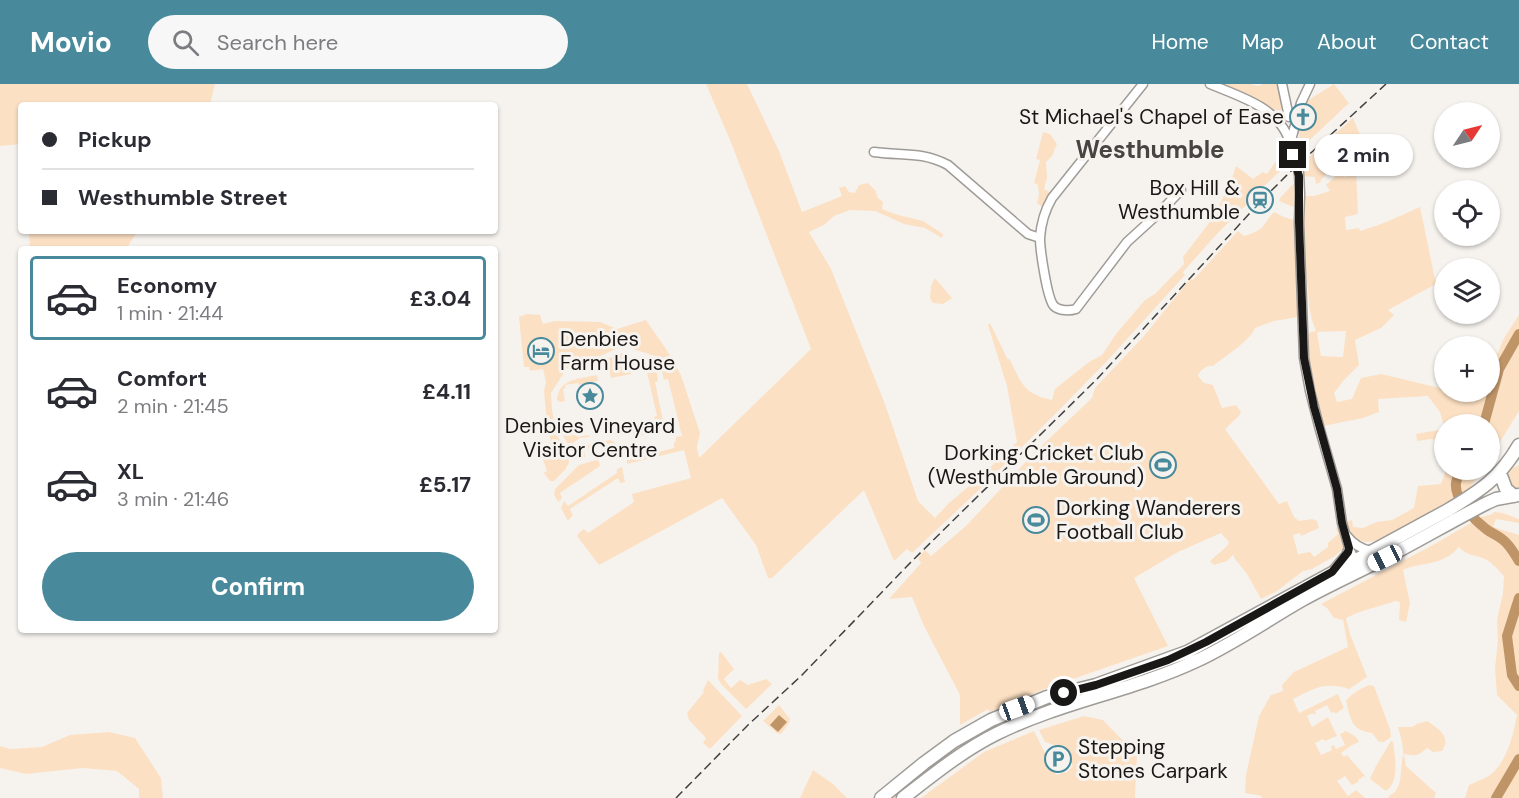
<!DOCTYPE html>
<meta charset="utf-8">
<style>
:root{--surface:#fff;--page:#f7f7f7;--text:#2b2b33;--muted:#7c7c81;--line:#e1e1e2;--accent:#488a9b}
body{margin:0;font-family:"DM Sans",sans-serif;background:var(--page);color:var(--text);height:100vh;display:flex;flex-direction:column;font-size:22px;white-space:nowrap}
*{box-sizing:border-box;margin:0}
p{font-size:20px;color:var(--muted)}
.icon{flex:none;width:33px;height:33px;fill:none;stroke:currentColor;stroke-width:2;stroke-linecap:round;stroke-linejoin:round}
.map{position:relative;flex:1;overflow:hidden}
.panel{position:absolute;left:18px;top:162px;width:480px;height:387px;display:flex;flex-direction:column;background:var(--surface);border-radius:6px;box-shadow:0 2px 4px #0004}
.panel>*{flex:none}
.hud{position:absolute;left:18px;top:18px;width:480px;height:132px;border-radius:6px;box-shadow:0 2px 4px #0004;display:grid;align-content:center;height:132px;padding:0 24px;background:var(--surface)}
.needle{width:39px;rotate:55deg}
.buttons{position:absolute;left:1434px;top:18px;display:grid;gap:12px}
.buttons a{display:grid;place-items:center;width:66px;height:66px;border-radius:50%;background:var(--surface);box-shadow:0 2px 4px #0004;font-size:30px}
.end{position:absolute;width:27px;height:27px;margin:-14px;border:8px solid #191817;background:#fff;box-shadow:0 0 0 3px #fff}
.from{border-radius:50%}
.bubble{position:absolute;height:42px;border-radius:21px;background:var(--surface);box-shadow:0 2px 4px #0004;font-size:20px;font-weight:700;line-height:42px;text-align:center}
.car{position:absolute;width:18px;height:36px;margin:-18px -9px;border-radius:8px;box-shadow:0 0 4px 2px #0007;background:linear-gradient(#fff 24%,#345 0 40%,#fff 0 76%,#345 0 86%,#fff 0)}
.hud b{display:flex;align-items:center;gap:21px;height:57px;font-size:22px}
.hud b+b{border-top:2px solid var(--line)}
.hud i{width:15px;height:15px;background:var(--text)}
ul{padding:10px 0 0;list-style:none}
li{display:flex;align-items:center;gap:18px;height:84px;margin:0 12px 9px;padding:0 12px;border:3px solid transparent;border-radius:6px}
li div{flex:1}
li b{display:block;font-size:22px}
li em{font-style:normal;font-weight:700}
li.current{border-color:var(--accent)}
li>.icon{width:54px;height:54px;stroke-width:1.5}
.button{display:flex;gap:12px;margin-top:auto;padding:12px 24px}
.button a{flex:1;height:69px;border-radius:36px;background:var(--accent);color:#fff;font-size:24px;font-weight:700;line-height:69px;text-align:center}
header{display:flex;align-items:center;gap:36px;box-sizing:border-box;height:84px;padding:0 30px;background:var(--accent);color:#fff}
header strong{font-size:28px}
nav{display:flex;gap:33px;margin-inline-start:auto;font-size:21px}
.search{width:420px;height:54px;background:var(--page);display:flex;align-items:center;gap:15px;box-sizing:border-box;padding:0 21px;border-radius:33px;color:var(--muted);font-size:22px}
.map>svg:first-child{display:block}
.green{fill:#fce0c3;fill-rule:evenodd}
.water{fill:#bf9568}
.lines{fill:none;stroke-linecap:round;stroke-linejoin:round}
.river{stroke:#bf9568;stroke-width:10}
.minor-casing{stroke:#9f9c98;stroke-width:11}
.highway-casing{stroke:#9f9c98;stroke-width:15}
.minor{stroke:#fff;stroke-width:8}
.highway{stroke:#fff;stroke-width:12}
.rail{stroke:#42413f;stroke-width:1.5;stroke-dasharray:9 4.5;stroke-linecap:butt}
.minor-bridge-casing{stroke:#9f9c98;stroke-width:11;stroke-linecap:butt}
.minor-bridge{stroke:#fff;stroke-width:8}
.route{stroke:#191817;stroke-width:8}
.labels{text-anchor:middle;dominant-baseline:central;stroke-width:6;stroke-linejoin:round;paint-order:stroke}
.poi-label{font-size:21px;fill:#191817;stroke:#f6f3ef;text-anchor:end}
.quarter-label{font-size:24px;font-weight:bold;fill:#474441;stroke:#f6f3ef}
</style>
<header>
<strong>Movio</strong>
<div class="search"><svg class="icon" aria-label="search" viewBox="0 0 24 24"><circle cx="10" cy="10" r="6"/><path d="M15 15l6 6"/></svg>Search here</div>
<nav><a>Home</a><a>Map</a><a>About</a><a>Contact</a></nav>
</header>
<div class="map">
<svg width="1519" height="714" viewBox="0 0 1519 714">
<rect width="100%" height="100%" fill="#f6f3ef"/>
<!-- green -->
<path class="green" d="M0,0H215L210,21H102L100,19L97,21H21V60L0,62Z
M706,0H747L779,67L802,128L842,112L839,104L845,102L849,108L855,109L859,101L868,99L875,106L878,114L883,118L882,125L895,130L923,137L943,150L942,154L925,144L904,140L875,127L850,126L834,132L824,141L809,148L831,185L885,320L918,417L935,434L949,419L983,390L1017,358L1007,302L988,241L990,239L1007,274L1010,276C1022,300 1024,310 1052,316L1055,305L1089,278L1102,271L1116,250L1145,216L1155,210L1184,180L1183,173L1212,135L1230,100L1236,82L1253,95L1263,88L1267,90L1278,74L1284,72L1283,62L1286,61L1291,77L1263,103H1262L1251,114L1252,115L1216,151L1183,188L1185,191L1107,277L1066,319L982,403L912,469L907,465L894,477L864,406L772,494H768L756,461L722,414L599,481L577,452L579,449L584,445L588,449L634,418L632,410L691,394L684,366L627,380V370L633,368L635,374L674,364V359L676,357V353L682,352L668,295L664,296L659,276L655,272L627,263L618,264L598,273L573,279L567,284L551,309L552,326L557,351L568,372L569,378L565,386L554,397H550L544,389L547,387L542,373L538,374L534,363L551,358L547,342L544,307L546,298L543,285L530,287L529,283H524L519,233L527,230L540,231L543,240L555,237L600,238L617,245L646,236L666,265L681,291L700,349L697,363L699,374L811,265L730,56Z
M1217,0H1250L1258,2L1263,0H1278L1282,18L1280,34Z
M1334,0L1349,19L1296,69L1295,58L1299,54V40L1302,20Z
M1353,34L1371,76L1343,92L1345,93L1356,87L1358,130L1345,133L1346,146L1359,144L1360,147C1381,141 1400,132 1420,123L1436,200L1388,226L1394,231L1381,244L1355,256L1359,281L1344,296L1334,309L1337,318L1352,315L1361,294L1381,290L1444,305V308H1490V287L1504,254L1519,231V327L1490,374V340L1444,342L1440,328L1428,312L1378,315L1379,328L1363,334L1323,342L1310,281L1307,252L1310,248L1316,247C1310,234 1309,221 1308,206C1304,175 1302,144 1303,112H1314L1330,107L1326,101L1338,90L1332,84L1320,97L1321,98L1316,100L1315,93L1302,92L1300,81ZM1346,247L1343,273L1321,272L1317,248Z
M1043,48L1050,50L1057,60L1052,72L1046,78L1047,94L1044,105L1051,109L1042,123L1037,119L1039,111L1038,101L1034,99L1040,76L1036,75Z
M1296,97V124L1279,117L1280,114Z
M1274,128L1284,133L1297,137L1298,233L1274,237L1255,244C1250,257 1224,273 1213,282C1207,281 1200,286 1198,292L1204,299L1213,301L1222,324L1236,321L1241,328L1239,332L1225,345L1279,420L1287,417L1294,433L1299,437L1312,435L1317,437L1319,444L1301,452L1300,449L1293,451L1298,470L1310,468L1314,473L1328,463V459L1338,450L1336,444L1340,441L1345,463L1335,472L1312,485L1303,487L1277,507L1261,515L1247,490L1235,475L1233,471L1227,477L1214,481L1210,477L1226,463L1229,458L1221,449L1178,468L1134,494L1168,562L1047,604L990,628L988,625L960,641V611L924,542L912,513L889,515L921,479L918,474L925,466L931,472L967,441L1035,368L1092,314L1095,304L1144,252L1190,195L1193,196L1238,147L1244,152C1251,150 1260,147 1264,141C1268,136 1269,133 1274,128Z
M31,147H139L135,151L126,165H30L29,150Z
M935,194L952,214L943,220L933,219L930,214L931,202Z
M622,269H627L632,286H630L631,290L611,294L607,275Z
M642,274L652,276L655,279L658,297L655,298L665,346L634,353L631,341L655,336L654,333L657,332L647,288H644L643,284H642L640,275Z
M597,291L598,297L579,301L578,299L565,301L566,304L563,305L565,317L560,318L557,316C559,294 579,295 597,291Z
M570,339L573,351L576,350L577,353L589,351V353L580,354L571,360H568L561,348V344L564,341Z
M1444,345V357L1431,355L1417,357L1416,350Z
M610,356C615,358 617,359 617,365L610,367L608,360L584,366L585,373C578,374 575,372 575,365L579,363Z
M596,376L599,377L600,382L560,409L562,414L558,418L554,410L555,405L579,381Z
M1519,381V407L1512,404L1507,392L1511,385Z
M622,383L625,398L620,399L618,394L570,425L573,431L568,437L561,424L564,417L568,422L617,389V385Z
M1446,386H1482L1468,407L1397,447L1376,457L1366,458L1358,456L1348,447V437L1352,436L1353,443L1363,444L1377,438L1392,436L1414,424L1418,402L1441,400Z
M1493,428L1503,429L1519,435V439L1496,435L1493,443L1519,451V714H1465L1469,701C1475,698 1481,696 1487,693C1507,681 1513,651 1517,631L1497,611L1495,585L1498,556L1497,536L1503,509L1504,492C1498,486 1493,479 1485,475C1475,470 1468,473 1459,463C1454,468 1449,473 1443,475C1430,481 1416,480 1403,486L1410,519L1406,538L1399,536L1400,518L1395,517C1379,523 1361,526 1346,534L1350,550L1367,593L1349,605C1326,597 1312,605 1293,615L1299,629L1338,610L1344,624L1335,630L1334,628L1331,629L1327,621L1315,627L1316,630L1314,631L1313,629L1307,632L1312,643L1328,633L1337,652L1325,657L1323,655L1315,659L1321,671L1332,666L1331,662L1334,661L1336,665L1345,661L1340,650L1346,647L1356,653L1359,658L1352,661L1341,669L1344,673L1347,671L1366,693L1363,692L1362,694L1359,695L1358,698L1352,701L1345,692L1337,697L1348,712L1356,706L1365,714H1261L1262,712L1245,709L1246,691L1259,632L1271,611L1283,607L1282,601L1294,588L1348,563L1343,536L1334,534L1327,524L1321,520L1433,461L1481,433L1493,430Z
M1347,484L1197,573L1029,632L898,714H887L947,669L962,659L996,640L1055,617L1149,586Z
M721,568L734,585L724,595L731,604L740,596L748,601L766,595L772,600L746,625L721,600L718,594L719,569Z
M708,596L742,632L710,665L703,659L706,654L689,636L687,629L704,608L703,606Z
M1369,601L1374,602L1390,645L1391,653L1384,658H1379L1372,649C1351,646 1351,636 1346,617C1352,609 1360,605 1369,601Z
M779,621L790,635L789,639L781,650L777,649L763,637Z
M1084,632L1103,636L1137,671L1135,714H921L984,668L1034,647L1056,691L1067,688L1073,682L1054,661L1045,658L1039,646Z
M1427,637C1438,644 1452,653 1442,667L1433,668L1427,664C1417,673 1416,672 1404,670L1406,682L1436,709L1434,714H1388L1389,712C1403,706 1400,688 1402,677C1403,670 1404,674 1403,667C1403,659 1400,650 1398,643H1412L1417,640Z
M109,648L135,654L161,694L163,714H139V705L117,687L83,684L26,690L0,684V662L10,665L42,663L70,651Z
M1391,657L1393,658C1395,672 1400,698 1386,707L1370,695L1376,682Z
M813,686L833,700L847,714H800Z"/>
<!-- water -->
<path class="water" d="M779,631L787,638L778,648L770,641Z"/>
<g class="lines">
<!-- river -->
<path class="river" d="M1484,340L1499,285L1519,250
M1461,386C1459,389 1457,394 1456,399C1454,415 1474,436 1486,445C1491,449 1497,451 1502,455C1510,461 1514,469 1519,477
M1519,514L1507,552L1512,591L1519,602
M1496,714L1519,675"/>
<defs>
<path id="minor" d="M1143,0L1052,114C1045,126 1041,139 1040,154C1040,165 1047,215 1054,222C1059,227 1070,227 1076,225L1127,158L1160,128L1181,106
M1210,0C1238,12 1275,22 1288,53C1290,59 1291,65 1293,71
M1282,0L1289,33
M1290,60L1301,19L1310,0
M874,68C902,72 921,67 948,81L1028,150L1040,154
M1299,89L1300,110L1299,138L1304,274L1310,307L1320,346L1337,405L1342,439L1350,467L1355,476L1359,479
M1346,451C1353,460 1360,465 1371,467
M1334,485L1346,471L1349,464"/>
<path id="highway" d="M1500,389L1506,405L1514,412
M881,714L924,679L954,657L991,636L1047,613L1096,601L1187,568L1448,426C1480,407 1500,394 1519,361
M903,714C933,691 962,667 996,650C1060,618 1132,607 1196,577C1233,560 1267,536 1302,516C1329,501 1356,489 1383,475C1418,457 1452,437 1487,419L1496,415L1519,411"/>
</defs>
<!-- minor casing -->
<use href="#minor" class="minor-casing"/>
<!-- highway casing -->
<use href="#highway" class="highway-casing"/>
<!-- minor -->
<use href="#minor" class="minor"/>
<!-- highway -->
<use href="#highway" class="highway"/>
<!-- rail -->
<path class="rail" d="M676,714L748,641L801,592L912,477L1097,295L1262,116L1288,90L1386,0"/>
<defs>
<path id="minor-bridge" d="M1293,71L1299,89"/>
</defs>
<!-- minor-bridge casing -->
<use href="#minor-bridge" class="minor-bridge-casing"/>
<!-- minor-bridge -->
<use href="#minor-bridge" class="minor-bridge"/>
</g>
<g class="lines">
<!-- route -->
<path class="route" d="M1064,609L1096,601L1168,576L1206,558L1332,488L1348,468L1349,464L1342,439L1337,405L1314,323L1304,274L1299,138V92L1293,71"/>
</g>
<!-- icons -->
<defs>
<symbol id="church-ring" viewBox="-11 -11 22 22"><circle r="9.5" fill="#f6f3ef" stroke="#488a9b" stroke-width="1.5"/><path d="M-1.2-6h2.4v3.5h3.3v2.4h-3.3V6h-2.4V-.1h-3.3v-2.4h3.3Z" fill="#488a9b"/></symbol>
<symbol id="station-ring" viewBox="-11 -11 22 22"><circle r="9.5" fill="#f6f3ef" stroke="#488a9b" stroke-width="1.5"/><path d="M-3-6H3Q5-6 5-4V2Q5 4 3 4L4.5 6H3L1.5 4h-3L-3 6H-4.5L-3 4Q-5 4-5 2V-4Q-5-6-3-6ZM-3.5-4v3h7v-3ZM-3.5 1v1.5H-2V1ZM2 1v1.5H3.5V1Z" fill="#488a9b"/></symbol>
<symbol id="hotel-ring" viewBox="-11 -11 22 22"><circle r="9.5" fill="#f6f3ef" stroke="#488a9b" stroke-width="1.5"/><path d="M-6-4.5h1.5V1H6V5H4.5V3h-9V5H-6ZM-4 0a1.8 1.8 0 1 1 3.6 0ZM.5 0V-2.5h3Q6-2.5 6 0Z" fill="#488a9b"/></symbol>
<symbol id="sight-ring" viewBox="-11 -11 22 22"><circle r="9.5" fill="#f6f3ef" stroke="#488a9b" stroke-width="1.5"/><path d="M0-6L1.8-2.2L6-1.7L2.9 1.2L3.7 5.4L0 3.3L-3.7 5.4L-2.9 1.2L-6-1.7L-1.8-2.2Z" fill="#488a9b"/></symbol>
<symbol id="stadium-ring" viewBox="-11 -11 22 22"><circle r="9.5" fill="#f6f3ef" stroke="#488a9b" stroke-width="1.5"/><path d="M0-5a6.5 5 0 1 0 0 10a6.5 5 0 1 0 0-10ZM-3.5-1.8h7v3.6h-7Z" fill="#488a9b"/></symbol>
<symbol id="parking-ring" viewBox="-11 -11 22 22"><circle r="9.5" fill="#f6f3ef" stroke="#488a9b" stroke-width="1.5"/><path d="M-3.5-5.5H1a3.5 3.5 0 0 1 0 7H-1V5.5H-3.5ZM-1-3.4V-.6H.8a1.4 1.4 0 0 0 0-2.8Z" fill="#488a9b"/></symbol>
</defs>
<g fill-rule="evenodd">
<use href="#church-ring" x="1288" y="18" width="30" height="30"/>
<use href="#station-ring" x="1245" y="101" width="30" height="30"/>
<use href="#hotel-ring" x="526" y="252" width="30" height="30"/>
<use href="#sight-ring" x="575" y="297" width="30" height="30"/>
<use href="#stadium-ring" x="1148" y="366" width="30" height="30"/>
<use href="#stadium-ring" x="1021" y="421" width="30" height="30"/>
<use href="#parking-ring" x="1043" y="660" width="30" height="30"/>
</g>
<g class="labels">
<!-- poi labels -->
<g class="poi-label">
<text x="1284" y="33">St Michael's Chapel of Ease</text>
<text x="1240" y="104">Box Hill &amp;<tspan x="1240" dy="24">Westhumble</tspan></text>
<text x="560" y="255" text-anchor="start">Denbies<tspan x="560" dy="24">Farm House</tspan></text>
<text x="590" y="342" text-anchor="middle">Denbies Vineyard<tspan x="590" dy="24">Visitor Centre</tspan></text>
<text x="1144" y="369">Dorking Cricket Club<tspan x="1144" dy="24">(Westhumble Ground)</tspan></text>
<text x="1056" y="424" text-anchor="start">Dorking Wanderers<tspan x="1056" dy="24">Football Club</tspan></text>
<text x="1078" y="663" text-anchor="start">Stepping<tspan x="1078" dy="24">Stones Carpark</tspan></text>
</g>
<!-- quarter labels -->
<g class="quarter-label">
<text x="1150" y="65">Westhumble</text>
</g>
</g>
</svg>
<div class="buttons">
<a><svg class="needle" viewBox="-14 -14 28 28"><path d="M0-13l5 13h-10z" fill="#e53935"/><path d="M0 13l5-13h-10z" fill="#7c7c81"/></svg></a>
<a><svg class="icon" aria-label="locate" viewBox="0 0 24 24"><circle cx="12" cy="12" r="6"/><path d="M12 2v4M12 18v4M2 12h4M18 12h4"/></svg></a>
<a><svg class="icon" aria-label="layers" viewBox="0 0 24 24"><path d="M12 4l9 5-9 5-9-5zM3 14l9 5 9-5"/></svg></a>
<a>+</a>
<a>−</a>
</div>
<i class="end from" style="left:1064px;top:609px"></i>
<i class="end" style="left:1293px;top:71px"></i>
<div class="bubble" style="left:1314px;top:50px;width:99px">2 min</div>
<i class="car" style="left:1385px;top:474px;rotate:244deg"></i>
<i class="car" style="left:1017px;top:624px;rotate:70deg"></i>
<div class="hud">
<b><i class="from"></i>Pickup</b>
<b><i></i>Westhumble Street</b>
</div>
<section class="panel">
<ul>
<li class="current"><svg class="icon" aria-label="car" viewBox="0 0 24 24"><path d="M5 17H2v-5l4-1 3-4h7l3 4 3 1v5h-3M9 17h6M6 11h13"/><circle cx="7" cy="17" r="2"/><circle cx="17" cy="17" r="2"/></svg><div><b>Economy</b><p>1 min · 21:44</p></div><em>£3.04</em></li>
<li><svg class="icon" aria-label="car" viewBox="0 0 24 24"><path d="M5 17H2v-5l4-1 3-4h7l3 4 3 1v5h-3M9 17h6M6 11h13"/><circle cx="7" cy="17" r="2"/><circle cx="17" cy="17" r="2"/></svg><div><b>Comfort</b><p>2 min · 21:45</p></div><em>£4.11</em></li>
<li><svg class="icon" aria-label="car" viewBox="0 0 24 24"><path d="M5 17H2v-5l4-1 3-4h7l3 4 3 1v5h-3M9 17h6M6 11h13"/><circle cx="7" cy="17" r="2"/><circle cx="17" cy="17" r="2"/></svg><div><b>XL</b><p>3 min · 21:46</p></div><em>£5.17</em></li>
</ul>
<div class="button"><a>Confirm</a></div>
</section>
</div>
